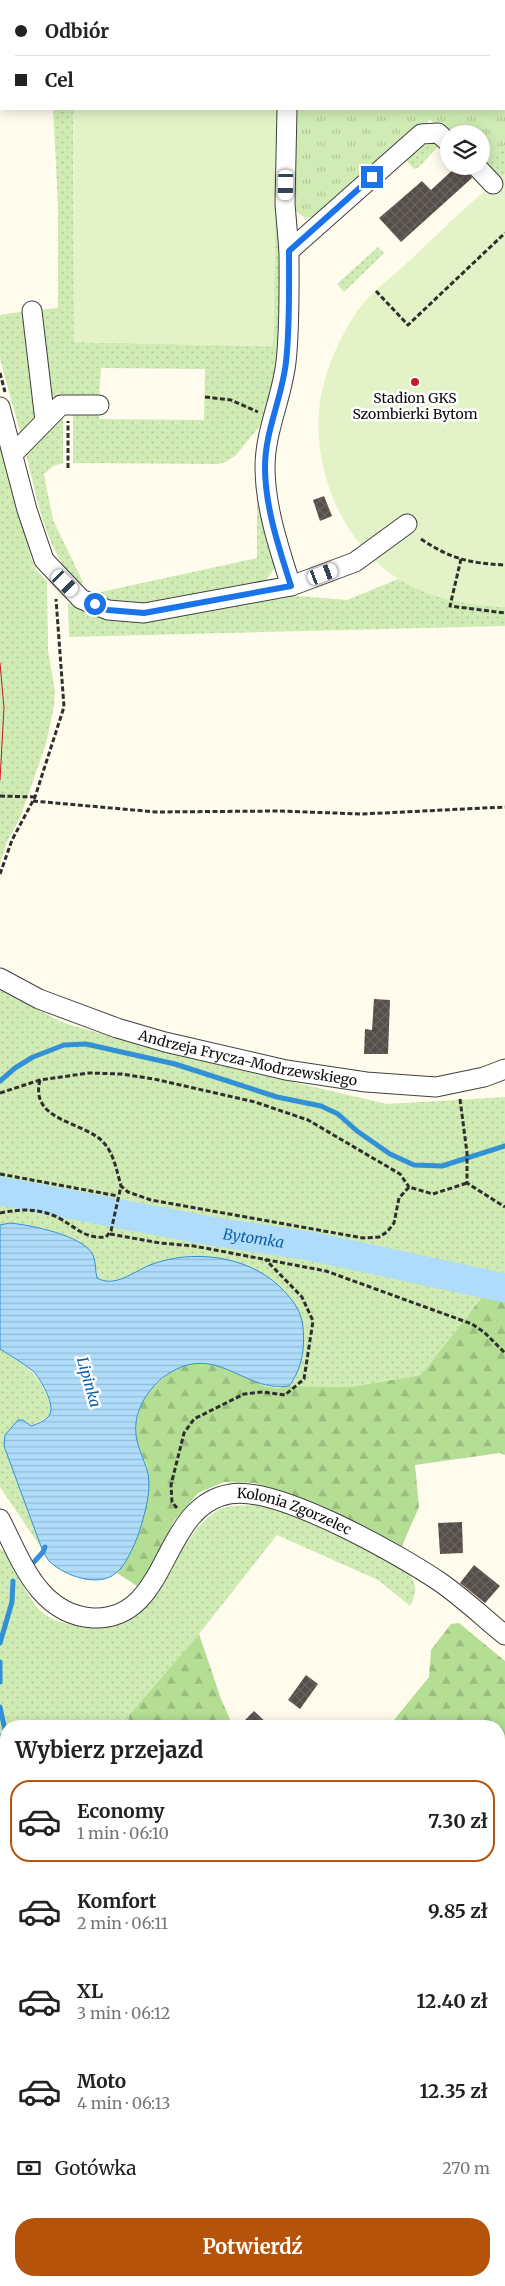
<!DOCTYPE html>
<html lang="pl">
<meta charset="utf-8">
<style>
:root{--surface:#fff;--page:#f2f2f2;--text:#222;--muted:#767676;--line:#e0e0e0;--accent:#b45309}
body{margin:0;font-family:Merriweather,serif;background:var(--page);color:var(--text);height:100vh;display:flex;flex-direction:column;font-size:19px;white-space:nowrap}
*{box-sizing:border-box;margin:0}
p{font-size:16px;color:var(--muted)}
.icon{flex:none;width:28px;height:28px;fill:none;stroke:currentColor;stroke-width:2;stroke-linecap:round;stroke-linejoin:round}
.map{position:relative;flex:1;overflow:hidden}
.sheet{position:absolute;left:0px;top:1720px;width:505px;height:566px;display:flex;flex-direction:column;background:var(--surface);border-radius:20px 20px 0 0;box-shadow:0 2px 12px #0003}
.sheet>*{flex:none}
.guide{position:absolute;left:0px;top:0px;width:505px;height:110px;box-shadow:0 2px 12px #0003;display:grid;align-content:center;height:110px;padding:0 15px;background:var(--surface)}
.fabs{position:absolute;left:440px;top:125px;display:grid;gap:10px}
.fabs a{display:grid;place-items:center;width:50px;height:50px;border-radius:50%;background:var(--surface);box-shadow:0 2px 12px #0003;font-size:25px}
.end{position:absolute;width:22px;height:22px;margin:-11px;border:6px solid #1a73e8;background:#fff;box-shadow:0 0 0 2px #fff}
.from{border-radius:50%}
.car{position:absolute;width:15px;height:30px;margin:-15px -8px;border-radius:6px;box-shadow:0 0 4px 1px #0007;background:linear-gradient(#fff 24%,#345 0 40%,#fff 0 76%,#345 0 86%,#fff 0)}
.guide b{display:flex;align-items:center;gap:18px;height:48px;font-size:19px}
.guide b+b{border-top:1px solid var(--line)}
.guide i{width:12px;height:12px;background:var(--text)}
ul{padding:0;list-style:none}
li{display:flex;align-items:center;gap:15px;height:82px;margin:0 10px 8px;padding:0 5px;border:2px solid transparent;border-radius:20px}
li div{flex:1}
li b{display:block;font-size:19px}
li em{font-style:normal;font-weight:700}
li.current{border-color:var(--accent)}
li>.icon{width:45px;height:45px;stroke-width:1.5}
h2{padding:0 15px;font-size:22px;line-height:60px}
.pay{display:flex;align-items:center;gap:12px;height:55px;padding:0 15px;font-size:19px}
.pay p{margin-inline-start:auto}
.primary-button{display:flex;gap:10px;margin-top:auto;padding:10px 15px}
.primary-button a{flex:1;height:58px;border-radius:20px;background:var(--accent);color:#fff;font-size:20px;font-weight:700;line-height:58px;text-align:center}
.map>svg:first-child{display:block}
.grass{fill:url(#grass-dots)}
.forest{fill:url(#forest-firs)}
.park{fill:url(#park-tufts)}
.pitch{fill:#e3f3c7}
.water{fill:url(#water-rules);stroke:#3190d6}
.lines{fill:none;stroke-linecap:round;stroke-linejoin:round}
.stream{stroke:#3190d6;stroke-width:5}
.river{stroke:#afdcfa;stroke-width:29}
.building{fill:url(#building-cross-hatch)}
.minor-casing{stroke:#404040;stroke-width:21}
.path{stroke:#2f2f2f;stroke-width:3;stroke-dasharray:5 2.5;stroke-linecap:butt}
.minor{stroke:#fff;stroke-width:19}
.tram{stroke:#c61c21;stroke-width:1}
.route{stroke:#1a73e8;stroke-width:6}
.poi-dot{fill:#c61c21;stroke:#fff;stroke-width:2}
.labels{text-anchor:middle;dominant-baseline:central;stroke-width:5;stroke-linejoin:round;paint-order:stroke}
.poi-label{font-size:14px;fill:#0d0d0d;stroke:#fff}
.street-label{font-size:14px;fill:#0d0d0d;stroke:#fff}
.water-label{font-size:15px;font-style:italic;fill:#0f61a7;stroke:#fff}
</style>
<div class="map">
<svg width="505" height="2286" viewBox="0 0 505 2286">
<defs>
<pattern id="grass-dots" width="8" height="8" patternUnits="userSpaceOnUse" patternTransform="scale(1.25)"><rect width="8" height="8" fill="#d0ecb4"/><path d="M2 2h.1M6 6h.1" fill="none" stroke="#b1c99a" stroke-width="1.8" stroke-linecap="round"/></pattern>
<pattern id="forest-firs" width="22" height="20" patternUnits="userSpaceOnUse" patternTransform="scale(1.25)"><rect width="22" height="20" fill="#b3de93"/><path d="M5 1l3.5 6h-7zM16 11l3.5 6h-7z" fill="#99bd7e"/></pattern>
<pattern id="park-tufts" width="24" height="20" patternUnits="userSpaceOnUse" patternTransform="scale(1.25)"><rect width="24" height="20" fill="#d0ecb4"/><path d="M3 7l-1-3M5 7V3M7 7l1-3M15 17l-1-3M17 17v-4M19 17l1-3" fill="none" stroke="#b1c99a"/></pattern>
<pattern id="water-rules" width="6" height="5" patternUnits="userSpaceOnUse" patternTransform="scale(1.25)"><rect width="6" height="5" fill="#afdcfa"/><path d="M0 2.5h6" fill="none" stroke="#95bcd5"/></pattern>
<pattern id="building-cross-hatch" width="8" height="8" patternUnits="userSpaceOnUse" patternTransform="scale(1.25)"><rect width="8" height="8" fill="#574e49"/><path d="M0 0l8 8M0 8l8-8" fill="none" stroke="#6a635f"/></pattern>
</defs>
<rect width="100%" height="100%" fill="#fffced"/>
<!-- grass -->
<path class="grass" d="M53,109H73L74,342L273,346L277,109H283L278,375L263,422L236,455L226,462L218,464L73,463V409L99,410V419L204,420L205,369L101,368L99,401L49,412L36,310L58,308V204Z
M420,142L441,143L419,167L414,169L404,158Z
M505,145V174L498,180L481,161Z
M378,247L384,253L344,292L337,284Z
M26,311L39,420L22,439L0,359V315Z
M63,410V463L53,466L44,474L53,520L83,582L81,584C45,557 36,491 25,450Z
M0,438L31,558L36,570L47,581L48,651L55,691L54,706L46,744L20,818L7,842L0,864Z
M257,488L275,560L274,569L266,580L138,605L107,603L96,597V593L257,558Z
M398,579C433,596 466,605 505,607V626L69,637L68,603L149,619L297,596L347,600Z
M0,990L64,1023L185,1057L387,1104L505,1097V1300L483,1296L421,1375L350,1387L289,1386L296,1377L199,1256C190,1257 180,1257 171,1259C149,1263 117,1289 97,1278C95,1270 96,1258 91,1252C76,1233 23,1221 0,1225Z
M0,1349C22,1363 37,1371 47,1396C50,1404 52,1408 50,1416L31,1426L23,1420L4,1446L42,1549L0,1487Z
M255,1505L286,1512L403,1567C416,1580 419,1590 410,1606L378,1580L277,1535L199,1634L129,1715L128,1726H6V1963L0,1961V1548C19,1564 23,1600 47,1616C58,1623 74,1625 87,1627C162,1635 166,1546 215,1512C226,1504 242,1506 255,1505Z"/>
<!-- forest -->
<path class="forest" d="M483,1296L505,1300V1455L500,1453L415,1465L419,1507L401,1548L318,1508L255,1483L224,1482L198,1493L174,1521L145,1577L137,1586L117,1573L133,1547L141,1527L147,1467L135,1438L136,1422L141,1404L151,1389L169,1373L189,1363L220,1365L265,1386L278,1388L289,1386L350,1387L421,1375Z
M459,1623L505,1661V2286H449L420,2280H499V1726H389L429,1677L431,1650L451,1624Z
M199,1634L221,1699L233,1726H128L129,1715Z"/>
<!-- park -->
<path class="park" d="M0,0H122L1,1L0,36Z
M465,0H505V145L481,161V134L449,135L430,120L324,215L305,218L297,212L291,203L292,109H504V1H463Z"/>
<!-- pitch -->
<path class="pitch" d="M73,109H277L273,346L74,342Z
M505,174V607C468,605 429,599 397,578C340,542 309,462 321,396C326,368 340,337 356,313C368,294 391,278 407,263C439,233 471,201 505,174Z"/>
<!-- water -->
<path class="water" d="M10,1223C30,1225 83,1235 93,1255C96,1261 95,1271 97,1278C115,1288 133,1272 150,1265C191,1249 246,1255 279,1286C291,1298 302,1310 303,1328C305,1347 302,1370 289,1386C244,1393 217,1342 168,1374C152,1384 138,1404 136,1423C134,1440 141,1452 146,1467C153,1484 146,1509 141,1526C138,1538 126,1566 116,1573C99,1588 65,1576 50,1562C47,1559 44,1553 42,1549L4,1446L5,1435L18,1420H23L31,1426C37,1424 48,1420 50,1414C55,1404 40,1378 33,1371C23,1363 11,1356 0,1349V1225Z
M5,1733L6,1734V1837L0,1829V1813L3,1807L0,1788V1734Z"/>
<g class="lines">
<!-- stream -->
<path class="stream" d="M0,1081L15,1068L33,1057L64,1045L86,1044L175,1064L277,1097L321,1106L338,1114L357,1131L390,1154L414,1165L442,1166L505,1146
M34,1562L43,1552L45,1547
M0,1643L12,1602L13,1581
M0,1662V1682
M0,1707L6,1735
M499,2145L505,2150"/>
<!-- river -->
<path class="river" id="s1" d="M0,1191L210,1231L310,1246L505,1288"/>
</g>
<!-- building -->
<path class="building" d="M457,166H465L472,178L401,242L379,218L422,181L431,190Z
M324,496L332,516L320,521L313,500Z
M374,999L390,1000L388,1054H364L365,1029L372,1030Z
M462,1522L463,1553L440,1554L438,1523Z
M474,1565L500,1586L485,1603L460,1583Z
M306,1675L318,1684L300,1709L288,1700Z
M254,1711L270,1726H239Z"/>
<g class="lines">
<defs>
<g id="minor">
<path d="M288,0V1"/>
<path d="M356,0L392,1"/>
<path d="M200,1L210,0"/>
<path d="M0,49L1,48"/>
<path d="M287,109L285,204L289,251"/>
<path d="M476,166L493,184"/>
<path d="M32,311L45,421"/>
<path d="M0,407L27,510L44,560L81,599L108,610L144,613L291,586L355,562L407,524"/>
<path d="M13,454L61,405H99"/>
<path d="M291,586C279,548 265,507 265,467C265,431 282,398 286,362C290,326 289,288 289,251L421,134L438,133L449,143"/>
<path id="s2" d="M0,978L39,999L117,1028L165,1042L286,1070L366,1082L436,1087L484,1077L505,1069"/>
<path id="s3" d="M0,1519C21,1560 39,1615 93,1618C171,1621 159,1506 230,1494C277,1485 400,1555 440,1582C463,1598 484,1618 505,1635"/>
</g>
</defs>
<!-- minor casing -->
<use href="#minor" class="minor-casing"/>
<!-- path -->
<path class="path" d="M0,76L1,75
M376,291L408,325L505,233
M0,373L5,392
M205,397L231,400L258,412
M68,468V421
M421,539C451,559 469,563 505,565
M461,559L450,606L505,613
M0,796L35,797
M33,801L156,812L278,811L362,814L505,807
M0,874L12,840L35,797L64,707L56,599
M40,1080C29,1122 85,1121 104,1143C114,1154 117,1172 121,1186
M0,1093L40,1080L89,1073L121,1074L154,1079L255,1102L308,1120L400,1174L409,1187
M460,1099L467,1153V1183L505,1207
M0,1174L118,1196
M0,1213C20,1209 38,1208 57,1217C75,1226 83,1239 106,1237L111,1231L121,1186L128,1192L151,1200L363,1238L379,1237L387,1232L394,1223L399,1198L409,1187L433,1194L467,1183
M110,1234L160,1243L194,1246L326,1271L472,1324L484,1332L505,1353
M177,1508L172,1502L171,1485L184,1433L194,1419L244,1394L263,1392L285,1395L304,1379L313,1321L302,1297L265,1259
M0,1978L6,1983
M0,2119L6,2116
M499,2231L505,2236
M63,2286L66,2280"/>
<!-- minor -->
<use href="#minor" class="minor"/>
<!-- tram -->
<path class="tram" d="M0,663L4,708L0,780"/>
</g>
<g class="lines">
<!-- route -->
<path class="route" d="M95,604L108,610L144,613L291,586C279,548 265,507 265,467C265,431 282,398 286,362C290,326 289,288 289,251L372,177"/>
</g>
<!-- markers -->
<circle class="poi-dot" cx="415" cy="382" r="5"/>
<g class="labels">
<!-- poi labels -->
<g class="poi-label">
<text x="415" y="398">Stadion GKS<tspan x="415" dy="16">Szombierki Bytom</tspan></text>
</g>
<!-- street labels -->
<g class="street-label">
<text stroke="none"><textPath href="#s2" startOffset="262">Andrzeja Frycza-Modrzewskiego</textPath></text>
<text stroke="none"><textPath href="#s3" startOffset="406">Kolonia Zgorzelec</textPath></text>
</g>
<!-- water labels -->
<g class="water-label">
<text stroke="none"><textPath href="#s1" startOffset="258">Bytomka</textPath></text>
<text transform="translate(89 1382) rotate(74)">Lipinka</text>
</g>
</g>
</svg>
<div class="fabs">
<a><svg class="icon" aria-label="layers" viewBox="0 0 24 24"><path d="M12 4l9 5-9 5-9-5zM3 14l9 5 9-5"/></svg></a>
</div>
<i class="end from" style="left:95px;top:604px"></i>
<i class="end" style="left:372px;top:177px"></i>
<i class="car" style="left:286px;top:185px;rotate:181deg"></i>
<i class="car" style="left:323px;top:574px;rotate:69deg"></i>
<i class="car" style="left:65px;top:583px;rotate:135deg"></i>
<div class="guide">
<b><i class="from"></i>Odbiór</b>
<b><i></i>Cel</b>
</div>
<section class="sheet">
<h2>Wybierz przejazd</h2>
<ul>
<li class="current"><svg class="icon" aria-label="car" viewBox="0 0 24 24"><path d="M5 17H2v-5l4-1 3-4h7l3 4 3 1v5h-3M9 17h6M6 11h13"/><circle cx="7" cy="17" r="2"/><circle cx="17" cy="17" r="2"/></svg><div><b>Economy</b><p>1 min · 06:10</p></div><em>7.30 zł</em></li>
<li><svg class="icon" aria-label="car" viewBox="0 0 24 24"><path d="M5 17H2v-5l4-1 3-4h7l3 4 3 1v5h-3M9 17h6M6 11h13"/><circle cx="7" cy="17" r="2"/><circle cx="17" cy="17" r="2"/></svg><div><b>Komfort</b><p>2 min · 06:11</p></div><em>9.85 zł</em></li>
<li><svg class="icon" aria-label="car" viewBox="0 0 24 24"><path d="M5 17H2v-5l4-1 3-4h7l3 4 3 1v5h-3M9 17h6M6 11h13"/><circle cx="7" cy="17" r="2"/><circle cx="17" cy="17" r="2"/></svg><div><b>XL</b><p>3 min · 06:12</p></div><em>12.40 zł</em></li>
<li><svg class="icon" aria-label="car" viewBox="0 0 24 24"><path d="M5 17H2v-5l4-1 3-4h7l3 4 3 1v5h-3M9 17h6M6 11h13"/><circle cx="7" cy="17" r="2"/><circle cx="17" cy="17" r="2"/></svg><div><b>Moto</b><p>4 min · 06:13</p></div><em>12.35 zł</em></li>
</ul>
<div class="pay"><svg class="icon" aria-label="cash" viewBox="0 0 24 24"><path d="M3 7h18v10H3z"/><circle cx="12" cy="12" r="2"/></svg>Gotówka<p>270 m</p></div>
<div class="primary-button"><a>Potwierdź</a></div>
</section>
</div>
